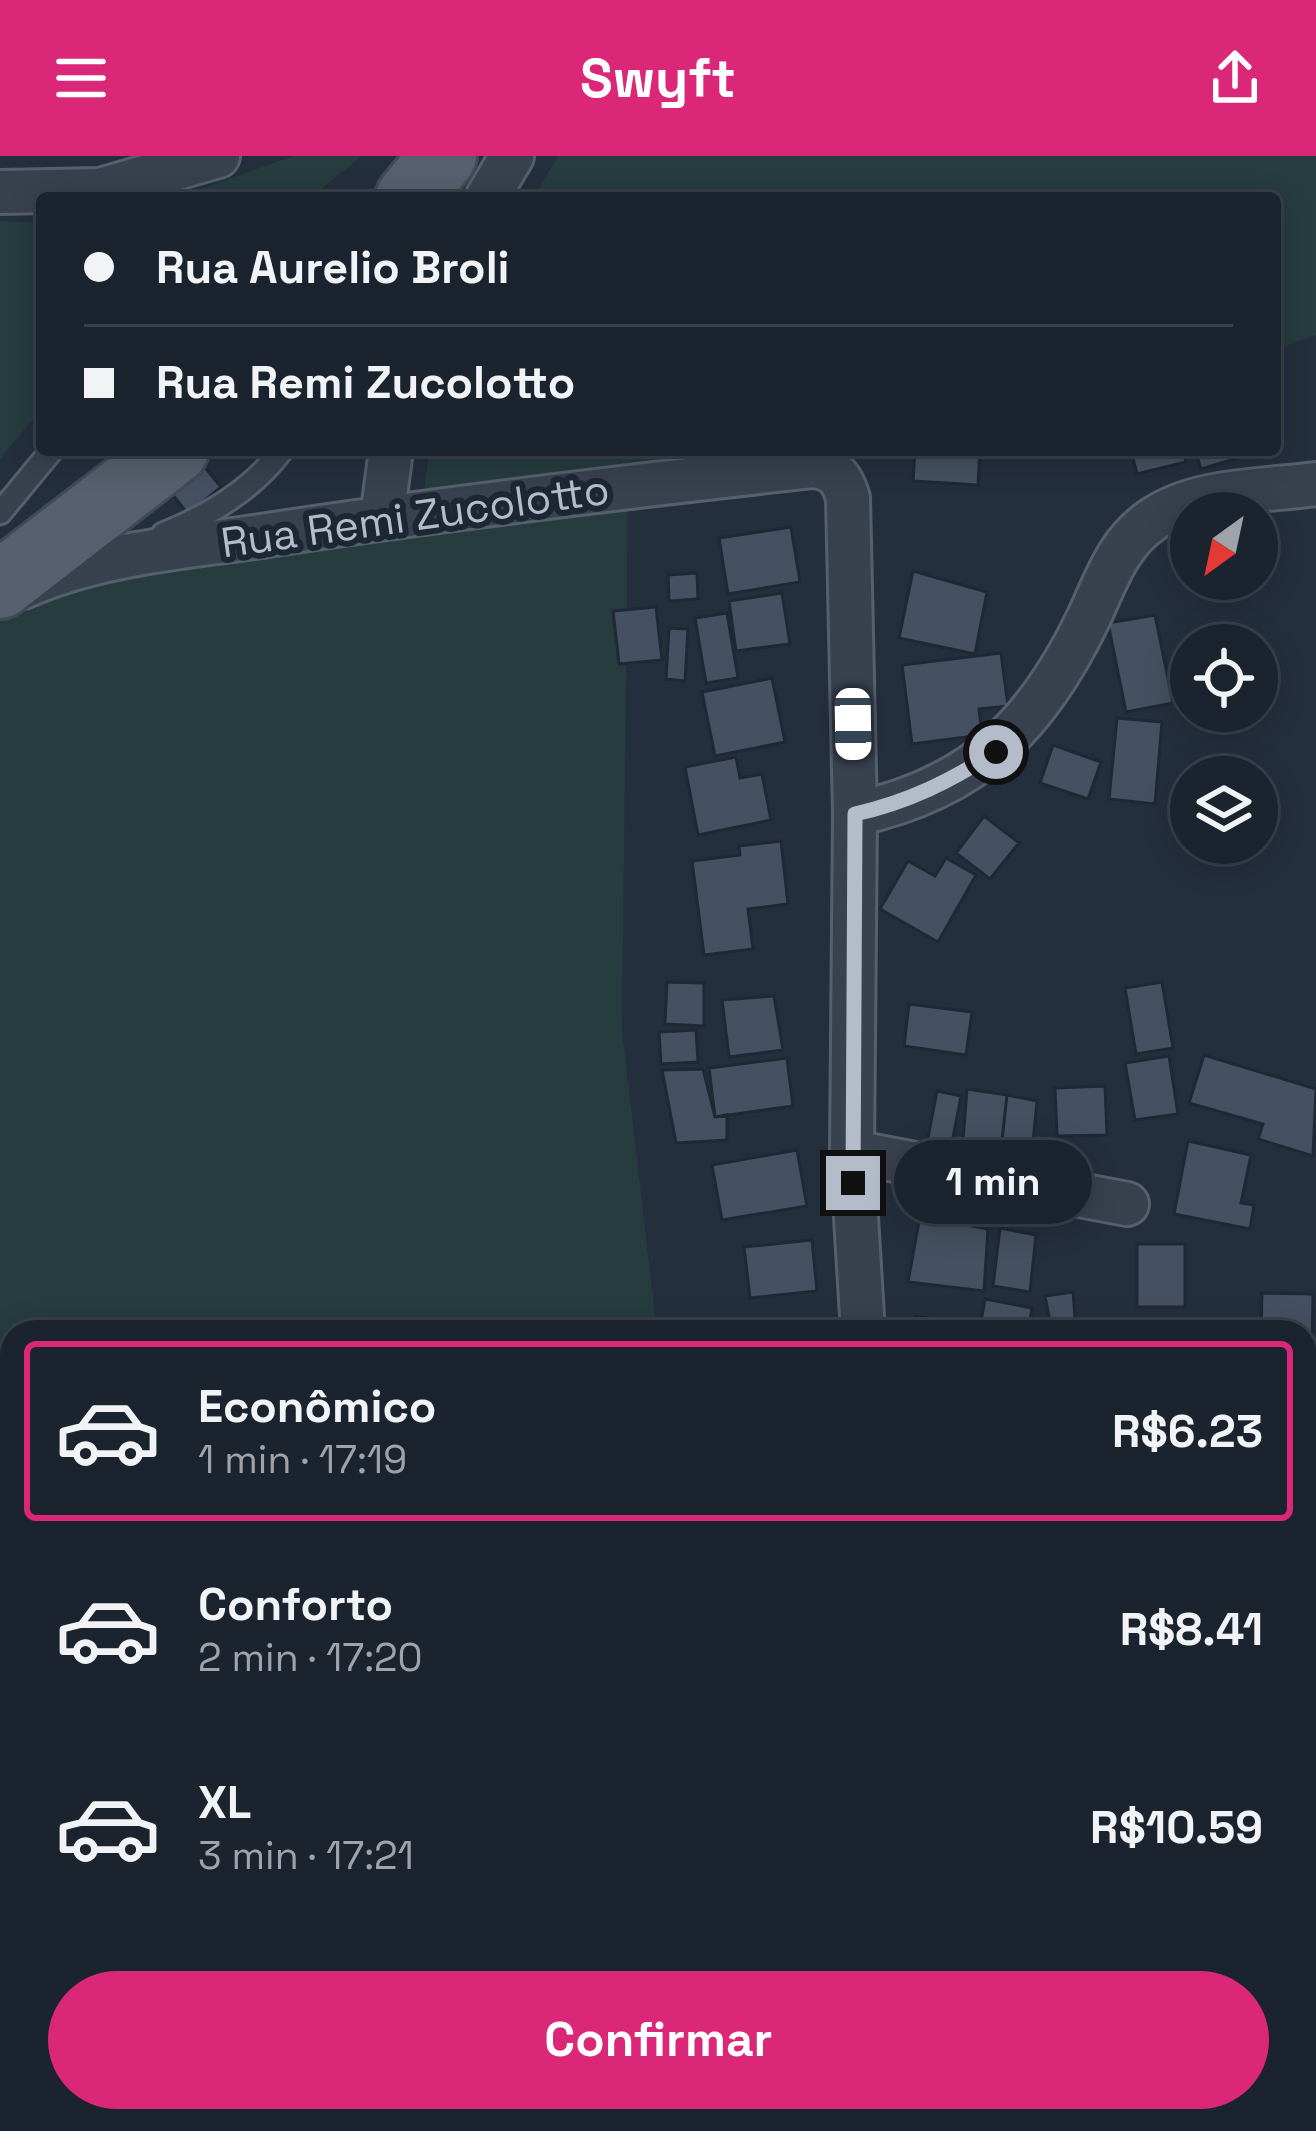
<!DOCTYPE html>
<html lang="pt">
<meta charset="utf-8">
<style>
:root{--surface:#1b232e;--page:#282f3a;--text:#f1f3f6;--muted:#a0a4aa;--line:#39404a;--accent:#db2777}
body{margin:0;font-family:"Space Grotesk",sans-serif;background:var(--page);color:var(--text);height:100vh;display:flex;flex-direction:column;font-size:45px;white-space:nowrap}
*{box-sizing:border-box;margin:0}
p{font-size:39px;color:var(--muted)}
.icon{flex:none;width:66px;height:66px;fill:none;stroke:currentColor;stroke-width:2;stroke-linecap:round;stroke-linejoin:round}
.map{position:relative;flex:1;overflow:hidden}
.details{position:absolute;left:0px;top:1164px;width:1317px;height:813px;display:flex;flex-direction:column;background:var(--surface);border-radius:36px 36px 0 0;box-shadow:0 6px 30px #0003,0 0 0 3px var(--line)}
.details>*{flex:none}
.banner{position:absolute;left:36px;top:36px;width:1245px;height:264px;border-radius:12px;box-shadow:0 6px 30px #0003,0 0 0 3px var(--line);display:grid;align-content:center;height:264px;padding:0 48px;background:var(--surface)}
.needle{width:78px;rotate:213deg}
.buttons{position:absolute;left:1170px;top:336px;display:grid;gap:24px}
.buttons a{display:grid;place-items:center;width:108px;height:108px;border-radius:50%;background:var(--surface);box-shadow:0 6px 30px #0003,0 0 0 3px var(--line);font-size:60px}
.end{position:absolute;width:54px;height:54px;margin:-27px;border:15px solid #b4bcc9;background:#111;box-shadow:0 0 0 6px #111}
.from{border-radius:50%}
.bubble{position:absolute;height:84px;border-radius:42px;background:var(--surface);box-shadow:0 6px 30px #0003,0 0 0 3px var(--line);font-size:39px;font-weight:800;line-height:84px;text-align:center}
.car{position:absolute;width:36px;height:72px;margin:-36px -18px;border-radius:15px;box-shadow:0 0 9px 3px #0007;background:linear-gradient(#fff 24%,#345 0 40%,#fff 0 76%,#345 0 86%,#fff 0)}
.banner b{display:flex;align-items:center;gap:42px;height:114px;font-size:45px}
.banner b+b{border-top:3px solid var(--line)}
.banner i{width:30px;height:30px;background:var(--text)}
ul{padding:21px 0 0;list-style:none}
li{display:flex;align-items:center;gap:36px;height:180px;margin:0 24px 18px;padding:0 24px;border:6px solid transparent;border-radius:12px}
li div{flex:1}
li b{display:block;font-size:45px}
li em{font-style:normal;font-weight:800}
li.selected{border-color:var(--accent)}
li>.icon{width:108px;height:108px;stroke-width:1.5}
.action{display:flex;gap:24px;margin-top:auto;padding:24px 48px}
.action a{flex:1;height:138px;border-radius:72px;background:var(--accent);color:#fff;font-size:48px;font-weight:800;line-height:138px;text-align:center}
header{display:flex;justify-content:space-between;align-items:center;height:156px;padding:0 48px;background:var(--accent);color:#fff;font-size:54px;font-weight:800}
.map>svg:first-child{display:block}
.green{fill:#263c3f}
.building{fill:#455162;stroke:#1f2835;stroke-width:3}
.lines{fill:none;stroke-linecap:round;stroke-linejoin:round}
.lane-casing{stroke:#565f6c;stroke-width:27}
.street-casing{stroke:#565f6c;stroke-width:48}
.primary-casing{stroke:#414a57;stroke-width:72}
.lane{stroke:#38414e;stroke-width:21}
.street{stroke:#38414e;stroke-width:42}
.primary{stroke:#56606e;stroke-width:66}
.route{stroke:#b4bcc9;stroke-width:15}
.labels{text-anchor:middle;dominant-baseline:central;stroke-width:12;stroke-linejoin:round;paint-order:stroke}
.street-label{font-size:42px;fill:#b4bcc9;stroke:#1d2633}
</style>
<header><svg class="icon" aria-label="menu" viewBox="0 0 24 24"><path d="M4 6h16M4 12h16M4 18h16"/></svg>Swyft<svg class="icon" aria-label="share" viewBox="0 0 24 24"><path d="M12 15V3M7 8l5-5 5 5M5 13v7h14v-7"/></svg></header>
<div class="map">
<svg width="1316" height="1975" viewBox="0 0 1316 1975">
<rect width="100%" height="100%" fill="#242f3e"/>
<!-- green -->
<path class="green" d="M293,0H362L310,42H176Z
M558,0H1316V179L1275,193V42H533Z
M0,65L42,67V252L0,303Z
M429,294H770L424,339Z
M628,349L622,873L657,1176H12V1963L0,1966V457L81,430Z
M1316,1405V1975H176L203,1965H1305V1407Z"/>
<!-- building -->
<path class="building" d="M137,294H191L221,331L188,358Z
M915,294H980L978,329L913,325Z
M1131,294H1183L1186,306L1137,318Z
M1195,294H1254L1255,297L1201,313Z
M791,371L800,426L728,438L719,382Z
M913,415L987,436L975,498L899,482Z
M697,417L698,443L669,445L668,419Z
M782,437L790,488L736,495L729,445Z
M656,451L662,504L619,508L613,455Z
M727,457L738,522L706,527L695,462Z
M1155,459L1173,547L1126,556L1108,467Z
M669,472L688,473L685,525L666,523Z
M1001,497L1008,550L979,553L982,579L912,588L902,509Z
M772,522L785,586L715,600L702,536Z
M1117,562L1162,566L1155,648L1109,643Z
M1053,589L1101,606L1088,643L1040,627Z
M736,601L740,622L762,618L771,664L698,679L685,611Z
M984,660L1019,687L990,723L956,697Z
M781,685L788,748L748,753L753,793L704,799L692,705L740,699L739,690Z
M946,702L976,719L938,786L880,753L908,705L935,720Z
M667,826L704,827V870L665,868Z
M1162,826L1173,892L1136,898L1125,832Z
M774,840L783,894L729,901L722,844Z
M909,848L972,856L966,899L904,890Z
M696,874L698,906L661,908L659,876Z
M1204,899L1316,933L1313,1000L1258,983L1263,968L1189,947Z
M1169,900L1178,958L1135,964L1125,907Z
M787,902L793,950L715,961L709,912Z
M703,913L715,961L727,959V984L676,987L662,914Z
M1105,930L1107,979L1057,980L1055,932Z
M967,933L1007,939L1001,993L963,985Z
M937,935L961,940L951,992L927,987Z
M1007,939L1037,945L1032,997L1001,993Z
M1188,985L1251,999L1241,1047L1254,1049L1250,1073L1174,1058Z
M797,994L807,1050L722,1064L712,1009Z
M920,1060L988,1073L984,1135L908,1126Z
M1000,1072L1036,1079L1030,1136L993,1130Z
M812,1084L817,1135L750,1142L744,1091Z
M1137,1088H1185V1151H1137Z
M1073,1136L1076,1175L1052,1176L1045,1140Z
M1262,1137L1313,1138L1312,1206H1305V1176H1261Z
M985,1143L1032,1152L1028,1176H911L915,1160L980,1171Z"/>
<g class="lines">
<defs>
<path id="lane" d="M0,357L52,294
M163,378C208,360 253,333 282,294"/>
<path id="street" d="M0,36L100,34L218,0
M487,42L512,0
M382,362L391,294
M23,431C100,396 192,391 274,378C453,351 633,330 813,310C836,313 842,322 848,342L855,658L852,996L863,1176
M855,658C976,632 1038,568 1090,459C1107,422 1119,385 1155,362C1199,333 1265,335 1316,328
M852,996L1127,1048
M1305,1359L1316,1339
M86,1975L121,1965"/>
<path id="primary" d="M409,42L443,0
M0,429L175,294"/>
</defs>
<!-- lane casing -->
<use href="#lane" class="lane-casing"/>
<!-- street casing -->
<use href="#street" class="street-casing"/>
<!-- primary casing -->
<use href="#primary" class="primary-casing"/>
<!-- lane -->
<use href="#lane" class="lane"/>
<!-- street -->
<use href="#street" class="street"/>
<!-- primary -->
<use href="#primary" class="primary"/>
</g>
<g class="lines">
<!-- route -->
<path class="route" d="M853,1027L855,658C909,646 950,625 996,596"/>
</g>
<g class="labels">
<!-- street labels -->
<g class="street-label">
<text transform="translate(415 360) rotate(-8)">Rua Remi Zucolotto</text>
</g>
</g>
</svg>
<div class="buttons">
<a><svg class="needle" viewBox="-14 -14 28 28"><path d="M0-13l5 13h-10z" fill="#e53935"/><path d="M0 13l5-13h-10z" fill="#a0a4aa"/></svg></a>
<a><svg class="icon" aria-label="locate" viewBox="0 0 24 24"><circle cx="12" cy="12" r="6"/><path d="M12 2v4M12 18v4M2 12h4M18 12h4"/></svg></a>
<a><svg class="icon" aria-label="layers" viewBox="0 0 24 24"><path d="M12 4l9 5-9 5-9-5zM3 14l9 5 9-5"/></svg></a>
</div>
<i class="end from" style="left:996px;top:596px"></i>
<i class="end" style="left:853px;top:1027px"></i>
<div class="bubble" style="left:894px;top:984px;width:198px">1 min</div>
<i class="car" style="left:853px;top:568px;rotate:179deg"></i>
<div class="banner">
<b><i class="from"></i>Rua Aurelio Broli</b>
<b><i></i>Rua Remi Zucolotto</b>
</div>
<section class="details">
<ul>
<li class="selected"><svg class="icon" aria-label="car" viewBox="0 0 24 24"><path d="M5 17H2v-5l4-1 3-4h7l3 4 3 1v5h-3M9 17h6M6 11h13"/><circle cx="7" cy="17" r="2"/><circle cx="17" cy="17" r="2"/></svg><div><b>Econômico</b><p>1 min · 17:19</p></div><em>R$6.23</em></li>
<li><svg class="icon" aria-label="car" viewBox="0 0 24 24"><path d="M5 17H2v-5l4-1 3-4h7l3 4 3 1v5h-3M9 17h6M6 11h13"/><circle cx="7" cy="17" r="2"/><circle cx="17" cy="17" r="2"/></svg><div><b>Conforto</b><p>2 min · 17:20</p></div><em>R$8.41</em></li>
<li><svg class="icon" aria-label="car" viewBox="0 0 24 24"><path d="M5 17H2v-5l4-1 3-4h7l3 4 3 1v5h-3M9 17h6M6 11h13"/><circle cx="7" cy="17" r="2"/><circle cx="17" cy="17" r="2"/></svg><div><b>XL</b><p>3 min · 17:21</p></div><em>R$10.59</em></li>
</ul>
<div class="action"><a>Confirmar</a></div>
</section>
</div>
